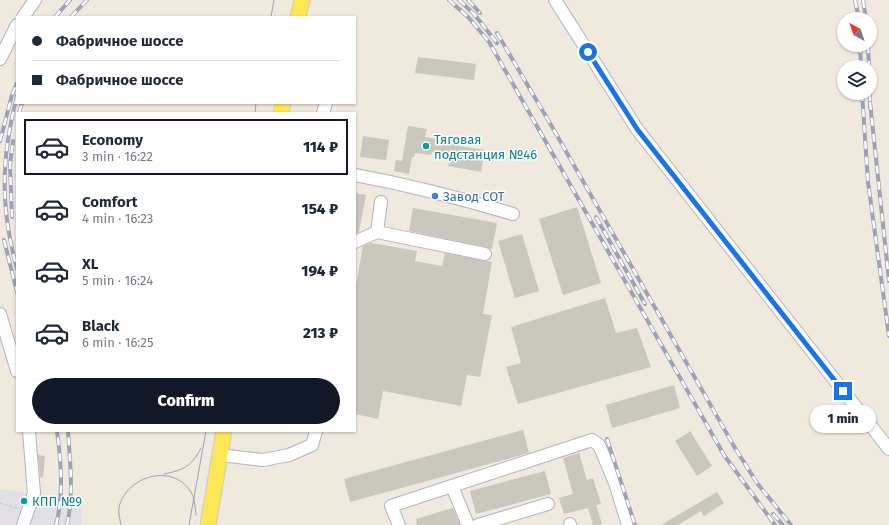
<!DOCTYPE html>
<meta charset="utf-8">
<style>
:root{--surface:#fff;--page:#f2f2f3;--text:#1f2937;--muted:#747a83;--line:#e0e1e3;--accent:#111827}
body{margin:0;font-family:"Fira Sans",sans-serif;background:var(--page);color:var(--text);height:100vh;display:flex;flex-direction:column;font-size:15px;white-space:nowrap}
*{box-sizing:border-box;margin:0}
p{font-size:13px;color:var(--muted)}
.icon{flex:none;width:22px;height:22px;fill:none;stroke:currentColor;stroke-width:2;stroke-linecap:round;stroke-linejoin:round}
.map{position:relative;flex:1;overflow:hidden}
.side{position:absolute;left:16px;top:112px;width:340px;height:320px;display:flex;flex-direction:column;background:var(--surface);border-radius:0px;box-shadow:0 1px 3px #0004}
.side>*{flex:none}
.guide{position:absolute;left:16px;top:16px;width:340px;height:88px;border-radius:0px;box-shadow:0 1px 3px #0004;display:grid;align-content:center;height:88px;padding:0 16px;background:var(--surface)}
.needle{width:26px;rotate:320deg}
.fabs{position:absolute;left:837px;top:12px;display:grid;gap:8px}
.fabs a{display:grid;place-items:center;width:40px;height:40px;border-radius:50%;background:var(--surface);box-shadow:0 1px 3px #0004;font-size:20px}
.end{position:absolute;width:18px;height:18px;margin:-9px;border:5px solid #1a73e8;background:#fff;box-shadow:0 0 0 2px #fff}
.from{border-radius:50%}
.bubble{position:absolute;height:28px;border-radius:14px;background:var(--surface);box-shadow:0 1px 3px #0004;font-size:13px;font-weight:800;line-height:28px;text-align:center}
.guide b{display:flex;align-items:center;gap:14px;height:38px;font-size:15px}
.guide b+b{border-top:1px solid var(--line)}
.guide i{width:10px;height:10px;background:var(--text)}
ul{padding:7px 0 0;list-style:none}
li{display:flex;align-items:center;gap:12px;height:56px;margin:0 8px 6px;padding:0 8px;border:2px solid transparent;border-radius:0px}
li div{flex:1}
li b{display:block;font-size:15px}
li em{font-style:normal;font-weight:800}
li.active{border-color:var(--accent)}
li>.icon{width:36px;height:36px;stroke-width:1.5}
.primary-button{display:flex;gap:8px;margin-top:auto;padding:8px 16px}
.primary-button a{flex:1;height:46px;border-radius:24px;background:var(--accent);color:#fff;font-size:16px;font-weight:800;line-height:46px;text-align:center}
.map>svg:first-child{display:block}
.industrial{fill:#e2dfe7}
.building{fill:#cac7bc}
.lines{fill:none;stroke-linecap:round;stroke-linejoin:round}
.minor-casing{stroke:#b2b2c1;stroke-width:14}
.major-casing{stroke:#ccc;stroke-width:17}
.path{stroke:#ccc;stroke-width:1.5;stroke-dasharray:3 2;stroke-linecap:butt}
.minor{stroke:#fff;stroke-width:12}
.major{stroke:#fde754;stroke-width:15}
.tram{stroke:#9fa1b8;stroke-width:1}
.rail-casing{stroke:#9fa1b8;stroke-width:4}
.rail{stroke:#fff;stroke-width:2.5;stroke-dasharray:8;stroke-linecap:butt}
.route{stroke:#1a73e8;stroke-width:5}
.culture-dot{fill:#0f9aa8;stroke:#fff;stroke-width:1.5}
.shop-dot{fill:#3f7fe0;stroke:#fff;stroke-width:1.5}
.labels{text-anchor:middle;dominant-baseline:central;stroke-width:3;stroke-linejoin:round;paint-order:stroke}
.culture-label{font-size:13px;fill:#0d838f;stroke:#fff;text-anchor:start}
.shop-label{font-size:13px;fill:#366cbe;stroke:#fff;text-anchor:start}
</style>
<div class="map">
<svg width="889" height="525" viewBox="0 0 889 525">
<rect width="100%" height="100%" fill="#efe9de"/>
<!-- industrial -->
<path class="industrial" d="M0,489L82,501V525H0Z"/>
<!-- building -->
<path class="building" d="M418,57L476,64L474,80L415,73Z
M408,126L427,129L425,137L448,141L447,144L485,150L481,172L448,166L450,155L432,152L431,155L415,153L414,157H412L409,174L394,171L396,160L402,161Z
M363,136L389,140L386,160L360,157Z
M355,193L366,195L359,232L355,234Z
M577,207L601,283L563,295L539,219Z
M413,208L497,223L492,249L409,231Z
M522,234L539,291L515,298L498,241Z
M371,243L417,251L415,261L442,266L445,253L492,262L483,314L492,315L480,377L467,375L461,406L383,391L378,419L355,414V291L363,246Z
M605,298L616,333L637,328L651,367L518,404L506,367L521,363L511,327Z
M674,385L680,408L612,428L606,405Z
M523,430L529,453L350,502L344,479Z
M690,431L712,466L697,476L675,441Z
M579,453L587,480L593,478L601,504L596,505L602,524L597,525H593L588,508L564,514L559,498L573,494L563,458Z
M38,455L45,456L43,478L40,477Z
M545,471L551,494L476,514L470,491Z
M717,492L724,503L704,516L701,511L678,525H661Z
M453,508L460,525H417L416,519Z"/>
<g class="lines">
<defs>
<path id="minor" d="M555,0L637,129L889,449
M23,17L35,0
M0,59L17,25
M323,113L326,103
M355,175C409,185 460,198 513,214
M377,232L381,202
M355,242L377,232L485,254
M0,314L17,371
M220,455L263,460L289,455L312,445L316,431
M452,486L468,525
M570,524V525
M23,525L34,493L29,431
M399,525L391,506L592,440L599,445L615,483L628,525
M478,525L548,504"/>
<path id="major" d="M298,17L302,0
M281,113L283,103
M208,525L224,431"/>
</defs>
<!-- minor casing -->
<use href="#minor" class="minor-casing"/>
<!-- major casing -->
<use href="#major" class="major-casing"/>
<!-- path -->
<path class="path" d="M0,503L17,508"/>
<!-- minor -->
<use href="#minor" class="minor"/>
<!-- major -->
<use href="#major" class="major"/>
<!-- tram -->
<path class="tram" d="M271,17L274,0
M255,113L256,103
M164,474C184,470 192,466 201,448
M121,525C120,520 118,512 119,507C127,475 175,462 192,494C195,499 195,509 196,515
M189,525L206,431"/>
<defs>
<path id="rail" d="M449,0L469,18L489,42L724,455L775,525
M459,0L474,14L497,43
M468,0L480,13
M855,0L859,19
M863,0L866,19
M55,17L70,0
M71,17L87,0
M497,33L551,125L735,448L757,483L791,525
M860,45L861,67
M868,45L869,67
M862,93L868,182L889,336
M870,93V108
M17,96C1,159 0,206 17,269
M870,102L889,281
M19,113L22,103
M0,141L12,95L17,83
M12,217L10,165L13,141
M596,217L645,304
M4,240L17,292
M607,439L635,525
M773,514L783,525
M56,525C64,494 61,462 57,431
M67,525C74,494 70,462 68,431"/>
</defs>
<!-- rail casing -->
<use href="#rail" class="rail-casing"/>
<!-- rail -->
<use href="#rail" class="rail"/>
</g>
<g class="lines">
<!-- route -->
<path class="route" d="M588,52L637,129L843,391"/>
</g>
<!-- markers -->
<g class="culture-dot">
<circle cx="426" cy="146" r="4"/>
<circle cx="24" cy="501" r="4"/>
</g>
<circle class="shop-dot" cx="435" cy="196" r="4"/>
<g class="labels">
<!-- culture labels -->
<g class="culture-label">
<text x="434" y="139">Тяговая<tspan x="434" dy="15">подстанция №46</tspan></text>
<text x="32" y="501">КПП №9</text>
</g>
<!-- shop labels -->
<g class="shop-label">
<text x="443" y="196">Завод СОТ</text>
</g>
</g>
</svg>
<div class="fabs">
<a><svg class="needle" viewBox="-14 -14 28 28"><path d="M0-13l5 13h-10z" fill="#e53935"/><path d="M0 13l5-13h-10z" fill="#747a83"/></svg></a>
<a><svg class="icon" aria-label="layers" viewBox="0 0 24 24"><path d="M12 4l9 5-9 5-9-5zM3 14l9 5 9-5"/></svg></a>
</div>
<i class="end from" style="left:588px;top:52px"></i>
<i class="end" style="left:843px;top:391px"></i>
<div class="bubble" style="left:810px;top:405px;width:66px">1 min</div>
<div class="guide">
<b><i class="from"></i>Фабричное шоссе</b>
<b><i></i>Фабричное шоссе</b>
</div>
<section class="side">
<ul>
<li class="active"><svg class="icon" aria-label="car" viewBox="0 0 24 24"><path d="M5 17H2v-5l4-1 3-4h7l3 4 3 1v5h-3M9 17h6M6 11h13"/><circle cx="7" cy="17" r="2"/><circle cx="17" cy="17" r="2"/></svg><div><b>Economy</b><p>3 min · 16:22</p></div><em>114 ₽</em></li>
<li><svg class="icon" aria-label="car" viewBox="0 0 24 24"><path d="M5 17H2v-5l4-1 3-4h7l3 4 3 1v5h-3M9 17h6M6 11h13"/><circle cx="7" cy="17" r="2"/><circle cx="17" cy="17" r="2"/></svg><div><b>Comfort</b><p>4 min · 16:23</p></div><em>154 ₽</em></li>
<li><svg class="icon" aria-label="car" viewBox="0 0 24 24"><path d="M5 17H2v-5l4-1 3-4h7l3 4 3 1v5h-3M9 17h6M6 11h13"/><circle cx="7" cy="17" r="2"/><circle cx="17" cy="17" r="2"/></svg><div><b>XL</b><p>5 min · 16:24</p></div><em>194 ₽</em></li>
<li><svg class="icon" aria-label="car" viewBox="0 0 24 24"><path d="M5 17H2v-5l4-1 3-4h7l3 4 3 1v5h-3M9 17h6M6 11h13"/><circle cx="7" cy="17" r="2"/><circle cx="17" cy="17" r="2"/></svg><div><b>Black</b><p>6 min · 16:25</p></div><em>213 ₽</em></li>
</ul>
<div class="primary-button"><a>Confirm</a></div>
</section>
</div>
